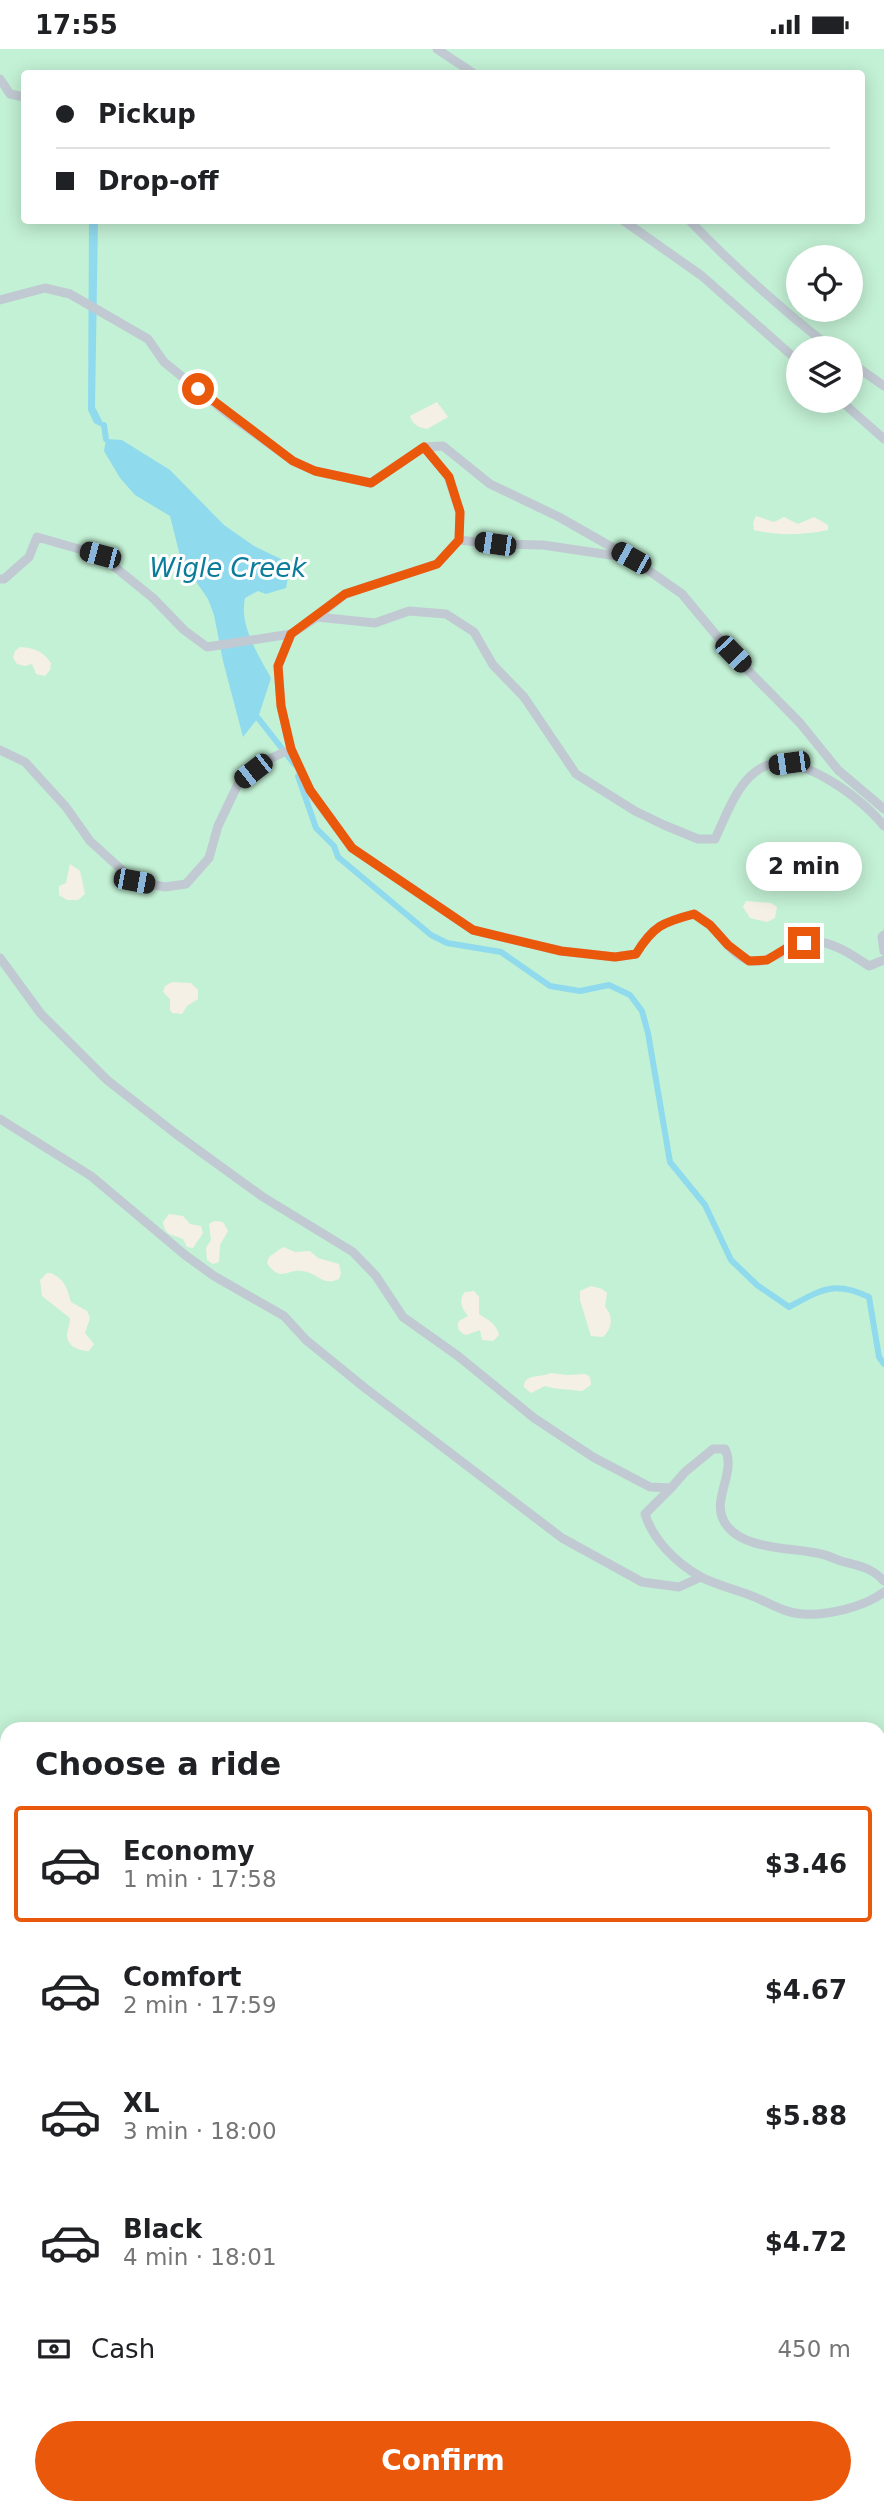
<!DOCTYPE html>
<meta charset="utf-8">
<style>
:root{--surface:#fff;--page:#f2f2f2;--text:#202124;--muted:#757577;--line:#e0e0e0;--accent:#ea580c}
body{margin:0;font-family:"DejaVu Sans",sans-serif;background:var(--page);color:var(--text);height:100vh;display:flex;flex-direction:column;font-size:26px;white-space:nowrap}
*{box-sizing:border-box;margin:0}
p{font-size:23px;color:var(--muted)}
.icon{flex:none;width:38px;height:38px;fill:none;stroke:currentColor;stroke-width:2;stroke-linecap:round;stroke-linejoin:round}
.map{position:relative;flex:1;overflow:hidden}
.panel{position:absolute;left:0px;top:1673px;width:886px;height:793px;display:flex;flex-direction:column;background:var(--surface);border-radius:21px 21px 0 0;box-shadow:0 4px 18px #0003}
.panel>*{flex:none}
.banner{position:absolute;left:21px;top:21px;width:844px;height:154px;border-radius:7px;box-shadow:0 4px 18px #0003;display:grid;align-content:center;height:154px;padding:0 35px;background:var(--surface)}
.fabs{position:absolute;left:786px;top:196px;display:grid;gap:14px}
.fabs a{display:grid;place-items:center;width:77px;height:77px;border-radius:50%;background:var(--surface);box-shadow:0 4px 18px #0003;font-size:35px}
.end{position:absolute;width:32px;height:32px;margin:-16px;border:9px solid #ea580c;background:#fff;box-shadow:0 0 0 4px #fff}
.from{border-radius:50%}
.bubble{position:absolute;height:49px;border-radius:24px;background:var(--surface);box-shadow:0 4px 18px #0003;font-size:23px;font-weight:700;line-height:49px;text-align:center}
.car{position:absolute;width:21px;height:42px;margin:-21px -10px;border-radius:9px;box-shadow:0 0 5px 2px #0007;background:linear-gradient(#222 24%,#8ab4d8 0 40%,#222 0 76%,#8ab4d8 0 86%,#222 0)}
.banner b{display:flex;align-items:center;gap:24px;height:66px;font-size:26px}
.banner b+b{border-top:2px solid var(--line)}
.banner i{width:18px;height:18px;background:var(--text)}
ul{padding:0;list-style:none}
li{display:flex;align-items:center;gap:21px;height:116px;margin:0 14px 10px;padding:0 21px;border:4px solid transparent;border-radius:7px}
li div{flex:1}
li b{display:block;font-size:26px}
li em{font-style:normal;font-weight:700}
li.current{border-color:var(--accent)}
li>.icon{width:63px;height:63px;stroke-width:1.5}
h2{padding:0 35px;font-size:32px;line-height:84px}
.pay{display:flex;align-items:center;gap:18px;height:77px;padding:0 35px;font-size:26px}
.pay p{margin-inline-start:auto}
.cta{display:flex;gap:14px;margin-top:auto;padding:14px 35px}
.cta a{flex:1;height:80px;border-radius:42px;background:var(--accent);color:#fff;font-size:28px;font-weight:700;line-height:80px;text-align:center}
.status{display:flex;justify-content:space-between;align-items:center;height:49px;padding:0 35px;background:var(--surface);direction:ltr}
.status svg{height:19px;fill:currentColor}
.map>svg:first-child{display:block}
.green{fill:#c3f1d5;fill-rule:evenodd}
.sand{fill:#f5f0e5}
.water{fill:#90daee}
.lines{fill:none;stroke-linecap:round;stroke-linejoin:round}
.stream{stroke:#90daee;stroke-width:6}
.service{stroke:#c1cad2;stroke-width:9}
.route{stroke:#ea580c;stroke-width:9}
.labels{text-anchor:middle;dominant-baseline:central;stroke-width:6;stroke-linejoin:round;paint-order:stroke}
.water-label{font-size:26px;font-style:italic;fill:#0c7c9b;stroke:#fff}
</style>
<div class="status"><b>17:55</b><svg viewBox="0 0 49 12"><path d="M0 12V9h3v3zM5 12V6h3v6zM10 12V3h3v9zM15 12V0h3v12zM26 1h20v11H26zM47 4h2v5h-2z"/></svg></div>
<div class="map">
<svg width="884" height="2465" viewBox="0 0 884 2465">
<rect width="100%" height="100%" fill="#f5f3f3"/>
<!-- green -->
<path class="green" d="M0,0H884V2235L878,2232V1680H7V1752L0,1748ZM24,24H861V172H24ZM798,208H850V261H798ZM798,299H850V352H798Z"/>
<!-- sand -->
<path class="sand" d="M437,353L448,368L427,380C418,378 413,376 410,367Z
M756,467L774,473L784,468L798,475L814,468L828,476V481C805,486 778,487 754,481L753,474Z
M20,598C34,599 43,602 51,614L50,621L45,627L36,625L32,615L25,617L17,615L13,609L15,602Z
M70,815L80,822L85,845L78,851H67L59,846V837L66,834Z
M746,852L771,854L777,858L775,869L767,873L750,869L743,858Z
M172,933L191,934L198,941V950L187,957L182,965L172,964L170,961V950L163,943L165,937Z
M169,1165L183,1167L190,1175L201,1177L203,1184L193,1199L187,1198L183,1190C172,1185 165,1187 163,1173Z
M214,1172L223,1173L228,1182L220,1196L219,1213L213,1215L207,1211L206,1199L211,1191L209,1175Z
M283,1198L295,1203L310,1202L318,1209L339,1215L341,1224L339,1230C322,1238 317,1223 302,1222C287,1220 280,1234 267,1214L269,1208Z
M47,1224H51C65,1231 67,1239 71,1253L87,1262L90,1269L85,1284L94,1295L89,1302C80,1302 67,1298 67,1286C67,1281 70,1276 70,1269L42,1247L40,1231Z
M591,1237L602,1240L607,1244L605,1258C614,1267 612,1280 603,1288L591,1287L580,1251V1242Z
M474,1242L479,1248V1265C488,1271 496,1274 499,1286L493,1292L482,1291L480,1281L466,1286C459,1283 456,1279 459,1272L468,1267C462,1260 458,1251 465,1243Z
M551,1324L567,1326L586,1325L590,1328L591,1336L582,1342C568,1340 558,1341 545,1337L531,1344L524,1338C524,1324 541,1329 551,1324Z"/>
<!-- water -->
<path class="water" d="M89,172H98L95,358L104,376L102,378L94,374L88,361Z
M106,390L122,391L170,421L224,476L254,497L285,512L289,524L286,539L266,545L258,542L245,549C239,577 258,605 271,629L258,669L243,688L223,612L214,566L208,550L181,511L170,467L135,446L120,429L104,402Z"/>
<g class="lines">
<!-- stream -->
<path class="stream" d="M104,376L106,390
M258,669L295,716
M298,727L316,779L334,797L338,808L431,886L447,894L501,903L550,937L580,942L609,936L630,946L642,962L648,984L670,1113L705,1156L731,1211L757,1236L789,1258C821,1241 833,1231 869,1248L879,1308L884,1315"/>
<!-- service -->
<path class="service" d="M437,0L473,24
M0,30L10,45L24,48
M624,172L702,227L798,312
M690,172C736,220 779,258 831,299
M0,251L45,239L70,245L148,290L164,313L228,365L293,412L315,422L371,434L424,398L443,397L490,435L559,468L631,509L682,545L732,605L800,674L838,721L884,760
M850,313L884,337
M841,352L884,390
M459,491L495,495L543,496L624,508
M0,530H4L29,508L37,488L100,506L153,549L184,581L207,598L291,585L317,568L375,574L409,562L446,565L474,583L493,616L524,648L576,725L635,762L664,776L698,790H715C726,767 738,730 763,718C799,701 863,750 884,777
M317,568L345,545L437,515L459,491L460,463L448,427L424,398
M291,585L278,617L281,657L291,700L309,741L352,799L473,881L561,902L615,908L636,905C653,877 663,873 694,865C700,869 707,873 712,878C723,889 733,906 748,911C768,920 794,888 820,893C838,896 854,907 869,917L884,911
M0,701L25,713L66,758L90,792L134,832L165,838L186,835L209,809L218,777L239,733L267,711L291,700
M884,886L882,888L884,902
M0,909L41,965L107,1031L176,1085L263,1148L353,1203L376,1227L403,1268L458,1307L534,1369L593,1408L650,1438L671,1439L685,1423L713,1400H725C737,1424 710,1451 725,1474C742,1502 794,1498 821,1505C828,1506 834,1510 841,1512C859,1517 871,1518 884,1532
M0,1070L91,1127L185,1206L214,1227L284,1267L306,1291L365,1339L562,1489L642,1533L679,1538L701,1528
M671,1439L645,1465C653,1491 676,1514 701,1528C718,1537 739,1541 757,1549C771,1555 786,1564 802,1565C826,1567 865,1558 884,1543"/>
</g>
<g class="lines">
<!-- route -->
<path class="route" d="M198,340L293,412L315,422L371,434L424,398L449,428L460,463L459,491L437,515L345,545L291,585L278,617L281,657L291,700L310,741L352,799L473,881L561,902L615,908L636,905C653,877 663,873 694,865L710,876L728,896L749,912L767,911L790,897L804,894"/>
</g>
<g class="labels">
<!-- water labels -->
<g class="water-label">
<text x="228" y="519">Wigle Creek</text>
</g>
</g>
</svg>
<div class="fabs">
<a><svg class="icon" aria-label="locate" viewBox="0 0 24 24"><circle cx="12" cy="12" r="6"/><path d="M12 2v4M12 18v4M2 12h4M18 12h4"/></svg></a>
<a><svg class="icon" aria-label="layers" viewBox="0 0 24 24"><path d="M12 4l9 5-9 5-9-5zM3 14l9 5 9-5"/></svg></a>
</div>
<i class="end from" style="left:198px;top:340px"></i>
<i class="end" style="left:804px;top:894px"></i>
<div class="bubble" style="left:746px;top:793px;width:116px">2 min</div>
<i class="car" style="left:495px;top:495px;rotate:278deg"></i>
<i class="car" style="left:100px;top:506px;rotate:285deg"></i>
<i class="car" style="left:631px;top:509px;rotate:299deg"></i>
<i class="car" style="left:733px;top:605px;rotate:136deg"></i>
<i class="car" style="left:789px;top:714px;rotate:262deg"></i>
<i class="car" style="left:253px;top:722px;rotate:232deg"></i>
<i class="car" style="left:134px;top:832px;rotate:101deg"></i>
<div class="banner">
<b><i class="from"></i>Pickup</b>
<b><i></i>Drop-off</b>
</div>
<section class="panel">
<h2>Choose a ride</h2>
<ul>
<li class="current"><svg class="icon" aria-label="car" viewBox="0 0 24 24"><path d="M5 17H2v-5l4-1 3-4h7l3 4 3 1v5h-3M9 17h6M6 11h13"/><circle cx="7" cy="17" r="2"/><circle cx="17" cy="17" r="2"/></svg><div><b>Economy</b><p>1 min · 17:58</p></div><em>$3.46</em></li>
<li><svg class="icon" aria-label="car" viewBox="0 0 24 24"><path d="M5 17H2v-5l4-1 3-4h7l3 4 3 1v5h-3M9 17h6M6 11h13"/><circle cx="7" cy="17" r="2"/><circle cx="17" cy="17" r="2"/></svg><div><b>Comfort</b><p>2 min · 17:59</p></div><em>$4.67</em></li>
<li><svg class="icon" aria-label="car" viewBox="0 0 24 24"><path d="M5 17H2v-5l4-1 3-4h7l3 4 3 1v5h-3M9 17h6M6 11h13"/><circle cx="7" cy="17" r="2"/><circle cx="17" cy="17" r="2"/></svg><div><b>XL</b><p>3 min · 18:00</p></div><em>$5.88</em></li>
<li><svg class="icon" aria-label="car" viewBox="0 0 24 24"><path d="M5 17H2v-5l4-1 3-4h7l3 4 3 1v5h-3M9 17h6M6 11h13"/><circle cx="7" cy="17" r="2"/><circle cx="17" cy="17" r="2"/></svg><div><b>Black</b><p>4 min · 18:01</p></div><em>$4.72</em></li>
</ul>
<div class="pay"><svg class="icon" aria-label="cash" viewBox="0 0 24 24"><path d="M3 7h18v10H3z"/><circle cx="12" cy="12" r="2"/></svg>Cash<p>450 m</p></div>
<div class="cta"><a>Confirm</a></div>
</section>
</div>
